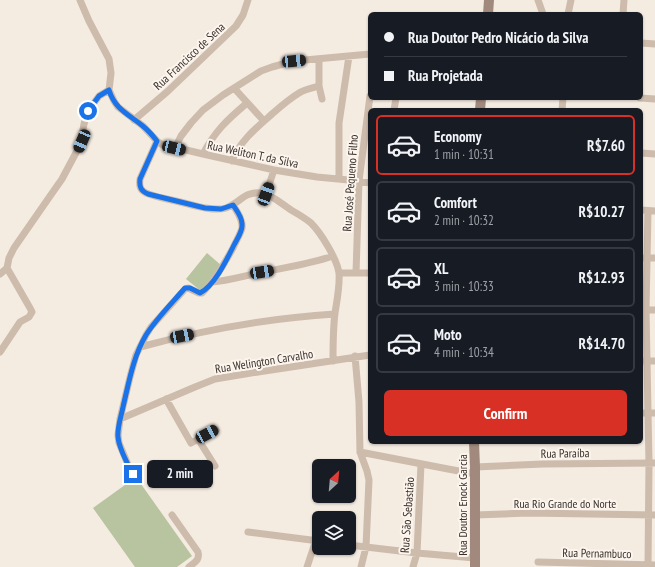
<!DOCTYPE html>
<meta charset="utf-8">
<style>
:root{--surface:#171b24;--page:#242831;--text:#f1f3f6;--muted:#9ea1a6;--line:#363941;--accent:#d93025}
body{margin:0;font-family:"PT Sans Narrow",sans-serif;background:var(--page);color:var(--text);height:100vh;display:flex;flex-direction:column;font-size:15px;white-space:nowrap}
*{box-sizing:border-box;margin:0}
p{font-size:13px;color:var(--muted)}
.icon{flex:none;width:22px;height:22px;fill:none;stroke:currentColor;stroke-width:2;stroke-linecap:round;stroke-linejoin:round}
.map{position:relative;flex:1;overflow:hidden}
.side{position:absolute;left:368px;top:108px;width:275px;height:336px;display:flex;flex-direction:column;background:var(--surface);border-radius:6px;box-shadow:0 1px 3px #0004}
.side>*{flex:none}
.guide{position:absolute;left:368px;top:12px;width:275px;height:88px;border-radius:6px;box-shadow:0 1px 3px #0004;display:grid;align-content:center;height:88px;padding:0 16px;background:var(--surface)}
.needle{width:26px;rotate:26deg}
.tools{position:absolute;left:312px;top:459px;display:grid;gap:8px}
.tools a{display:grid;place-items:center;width:44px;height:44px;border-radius:6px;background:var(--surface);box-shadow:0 1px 3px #0004;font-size:20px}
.end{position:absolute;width:18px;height:18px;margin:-9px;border:5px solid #1a73e8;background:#fff;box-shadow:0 0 0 2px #fff}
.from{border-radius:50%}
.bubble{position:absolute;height:28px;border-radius:6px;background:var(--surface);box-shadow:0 1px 3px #0004;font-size:13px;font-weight:800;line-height:28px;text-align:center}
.car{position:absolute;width:12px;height:24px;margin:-12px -6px;border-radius:5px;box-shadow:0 0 3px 1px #0007;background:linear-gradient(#222 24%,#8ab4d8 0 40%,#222 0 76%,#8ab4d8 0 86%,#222 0)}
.guide b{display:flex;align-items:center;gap:14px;height:38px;font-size:15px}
.guide b+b{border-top:1px solid var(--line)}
.guide i{width:10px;height:10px;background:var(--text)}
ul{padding:7px 0 0;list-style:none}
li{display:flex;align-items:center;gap:12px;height:60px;margin:0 8px 6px;padding:0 8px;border:2px solid var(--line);border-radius:6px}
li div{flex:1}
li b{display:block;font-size:15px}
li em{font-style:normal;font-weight:800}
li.selected{border-color:var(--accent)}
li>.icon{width:36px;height:36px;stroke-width:1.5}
.action{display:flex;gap:8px;margin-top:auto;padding:8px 16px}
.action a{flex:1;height:46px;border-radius:6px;background:var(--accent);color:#fff;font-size:16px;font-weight:800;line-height:46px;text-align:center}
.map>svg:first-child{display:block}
.green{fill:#b8c4a0}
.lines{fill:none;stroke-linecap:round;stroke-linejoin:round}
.street{stroke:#cdbbac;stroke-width:7}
.secondary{stroke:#a18a7d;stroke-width:10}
.route{stroke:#1a73e8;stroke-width:5}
.labels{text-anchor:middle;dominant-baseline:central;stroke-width:4;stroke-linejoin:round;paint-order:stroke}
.street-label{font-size:12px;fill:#3b302b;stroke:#fbf5ee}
</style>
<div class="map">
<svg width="655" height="567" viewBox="0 0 655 567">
<rect width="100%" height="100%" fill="#f4ebe1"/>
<!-- green -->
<path class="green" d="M207,253L222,266L201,291L186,279Z
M136,477L192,556L177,567H135L93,508Z"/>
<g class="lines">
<!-- street -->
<path class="street" d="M80,0L89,21L109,59L111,73L109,90L114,101L118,107L143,126L157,141L161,144L203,154L274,170L317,177L359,181L370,183
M538,0L543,14
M568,14L571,0
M623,14L624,0
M641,43L655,44
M319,59V86L322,99
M234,88L264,121
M640,98L655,99
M394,110L396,98
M562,110L563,98
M134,120L168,91L236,26L243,15L248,0
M157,141L140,179C139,186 140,190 146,193C156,197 166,199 176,201C190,204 212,212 226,208C240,203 244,191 262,193C271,194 283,205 291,210C298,214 305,218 311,223C321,233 337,259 339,273C340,286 337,300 335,313C333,329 333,345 333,361
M175,148L181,136L191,123L203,110L223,95L261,71L272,67L294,61L370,54
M641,153L655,154
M203,154C215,131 227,120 247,103
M232,161C240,141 256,128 272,114C280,107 289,99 299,93C305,89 312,88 319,86
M339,179V123L349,56
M266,194L274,170
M641,210L655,211
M648,211L646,310L649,463L648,567
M641,258H655
M339,273H370
M356,273L359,181L370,96
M0,274L7,268
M212,282C226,281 240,277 254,274C281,268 307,265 333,256
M641,310H655
M140,347C203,330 270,318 335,314
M0,352L20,322L29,317L32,312L30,308L7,268L9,258L14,248L48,199L62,179L78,149L81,141L84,124L88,111L99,96L109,90
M355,356L359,402L360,452L367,471L369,480L366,547L361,567
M641,361H655
M166,399L191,443L216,430
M641,413H655
M120,419L195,387L215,379L258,372L370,355
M198,439L215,466
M360,452L448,469L475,474
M475,467L543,464L655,463
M133,474L129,467L119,443L118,435L120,419L130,377L136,355L146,335L151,327L185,289L188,288L199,293H202C215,280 224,264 233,248C236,241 240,235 242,228C243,219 237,212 233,205
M172,515L198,552C200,560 195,562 189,567
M475,515L528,513L655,515
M248,532L319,541
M349,545L417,553L475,558
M538,562L655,565
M307,567L316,540
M413,567L417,553L421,464"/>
<!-- secondary -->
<path class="secondary" d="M488,14L489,0
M480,110L481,98
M474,442L475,467V567"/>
</g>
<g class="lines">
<!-- route -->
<path class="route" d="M88,111L99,96L109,90C115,110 130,115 144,127C149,131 153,136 157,141L140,179C139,187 141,191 148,194L205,208L221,209L233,205C237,211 242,217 242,224C243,231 237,239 234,245C227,259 215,285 200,293L190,288H185C172,303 156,319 146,335C133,357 129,382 123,407C121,417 117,428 118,437C119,448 128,465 133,474"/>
</g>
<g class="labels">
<!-- street labels -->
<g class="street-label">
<text transform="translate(189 56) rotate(-43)">Rua Francisco de Sena</text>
<text transform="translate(253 154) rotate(12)">Rua Weliton T. da Silva</text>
<text transform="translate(350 183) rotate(-86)">Rua José Pequeno Filho</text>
<text transform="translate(264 361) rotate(-9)">Rua Welington Carvalho</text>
<text transform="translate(565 453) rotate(-1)">Rua Paraíba</text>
<text x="565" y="503">Rua Rio Grande do Norte</text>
<text transform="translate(462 505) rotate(-90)">Rua Doutor Enock Garcia</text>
<text transform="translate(407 515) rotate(-86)">Rua São Sebastião</text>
<text transform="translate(597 553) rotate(1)">Rua Pernambuco</text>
</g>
</g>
</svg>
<div class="tools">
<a><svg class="needle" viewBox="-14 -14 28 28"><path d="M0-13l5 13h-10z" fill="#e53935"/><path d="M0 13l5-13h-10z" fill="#9ea1a6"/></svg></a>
<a><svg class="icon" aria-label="layers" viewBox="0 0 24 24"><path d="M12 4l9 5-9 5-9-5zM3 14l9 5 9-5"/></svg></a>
</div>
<i class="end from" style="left:88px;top:111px"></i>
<i class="end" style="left:133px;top:474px"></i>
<div class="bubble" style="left:147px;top:460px;width:66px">2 min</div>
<i class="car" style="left:294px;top:61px;rotate:85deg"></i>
<i class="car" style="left:82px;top:141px;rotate:203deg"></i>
<i class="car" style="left:174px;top:148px;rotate:103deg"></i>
<i class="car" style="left:266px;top:194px;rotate:20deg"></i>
<i class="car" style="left:262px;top:272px;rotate:81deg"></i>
<i class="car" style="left:182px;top:336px;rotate:79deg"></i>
<i class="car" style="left:207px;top:434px;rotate:62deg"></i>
<div class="guide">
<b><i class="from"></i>Rua Doutor Pedro Nicácio da Silva</b>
<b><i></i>Rua Projetada</b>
</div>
<section class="side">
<ul>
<li class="selected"><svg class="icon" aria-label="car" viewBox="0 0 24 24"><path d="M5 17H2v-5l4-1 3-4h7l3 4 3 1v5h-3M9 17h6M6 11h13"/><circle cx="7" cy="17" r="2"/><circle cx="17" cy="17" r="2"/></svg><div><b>Economy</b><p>1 min · 10:31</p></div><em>R$7.60</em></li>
<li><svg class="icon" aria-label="car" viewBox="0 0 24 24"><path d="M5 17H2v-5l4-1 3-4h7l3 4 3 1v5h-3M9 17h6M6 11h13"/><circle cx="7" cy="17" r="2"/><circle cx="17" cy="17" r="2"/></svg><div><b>Comfort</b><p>2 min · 10:32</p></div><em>R$10.27</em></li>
<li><svg class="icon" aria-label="car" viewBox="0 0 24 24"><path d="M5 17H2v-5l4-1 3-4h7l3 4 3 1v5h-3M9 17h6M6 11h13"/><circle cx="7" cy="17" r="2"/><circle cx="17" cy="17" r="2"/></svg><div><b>XL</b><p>3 min · 10:33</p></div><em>R$12.93</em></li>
<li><svg class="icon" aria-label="car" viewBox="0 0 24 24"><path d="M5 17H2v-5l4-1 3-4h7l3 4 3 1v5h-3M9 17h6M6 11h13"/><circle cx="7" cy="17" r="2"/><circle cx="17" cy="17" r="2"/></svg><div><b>Moto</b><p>4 min · 10:34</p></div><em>R$14.70</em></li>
</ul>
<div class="action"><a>Confirm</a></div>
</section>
</div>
